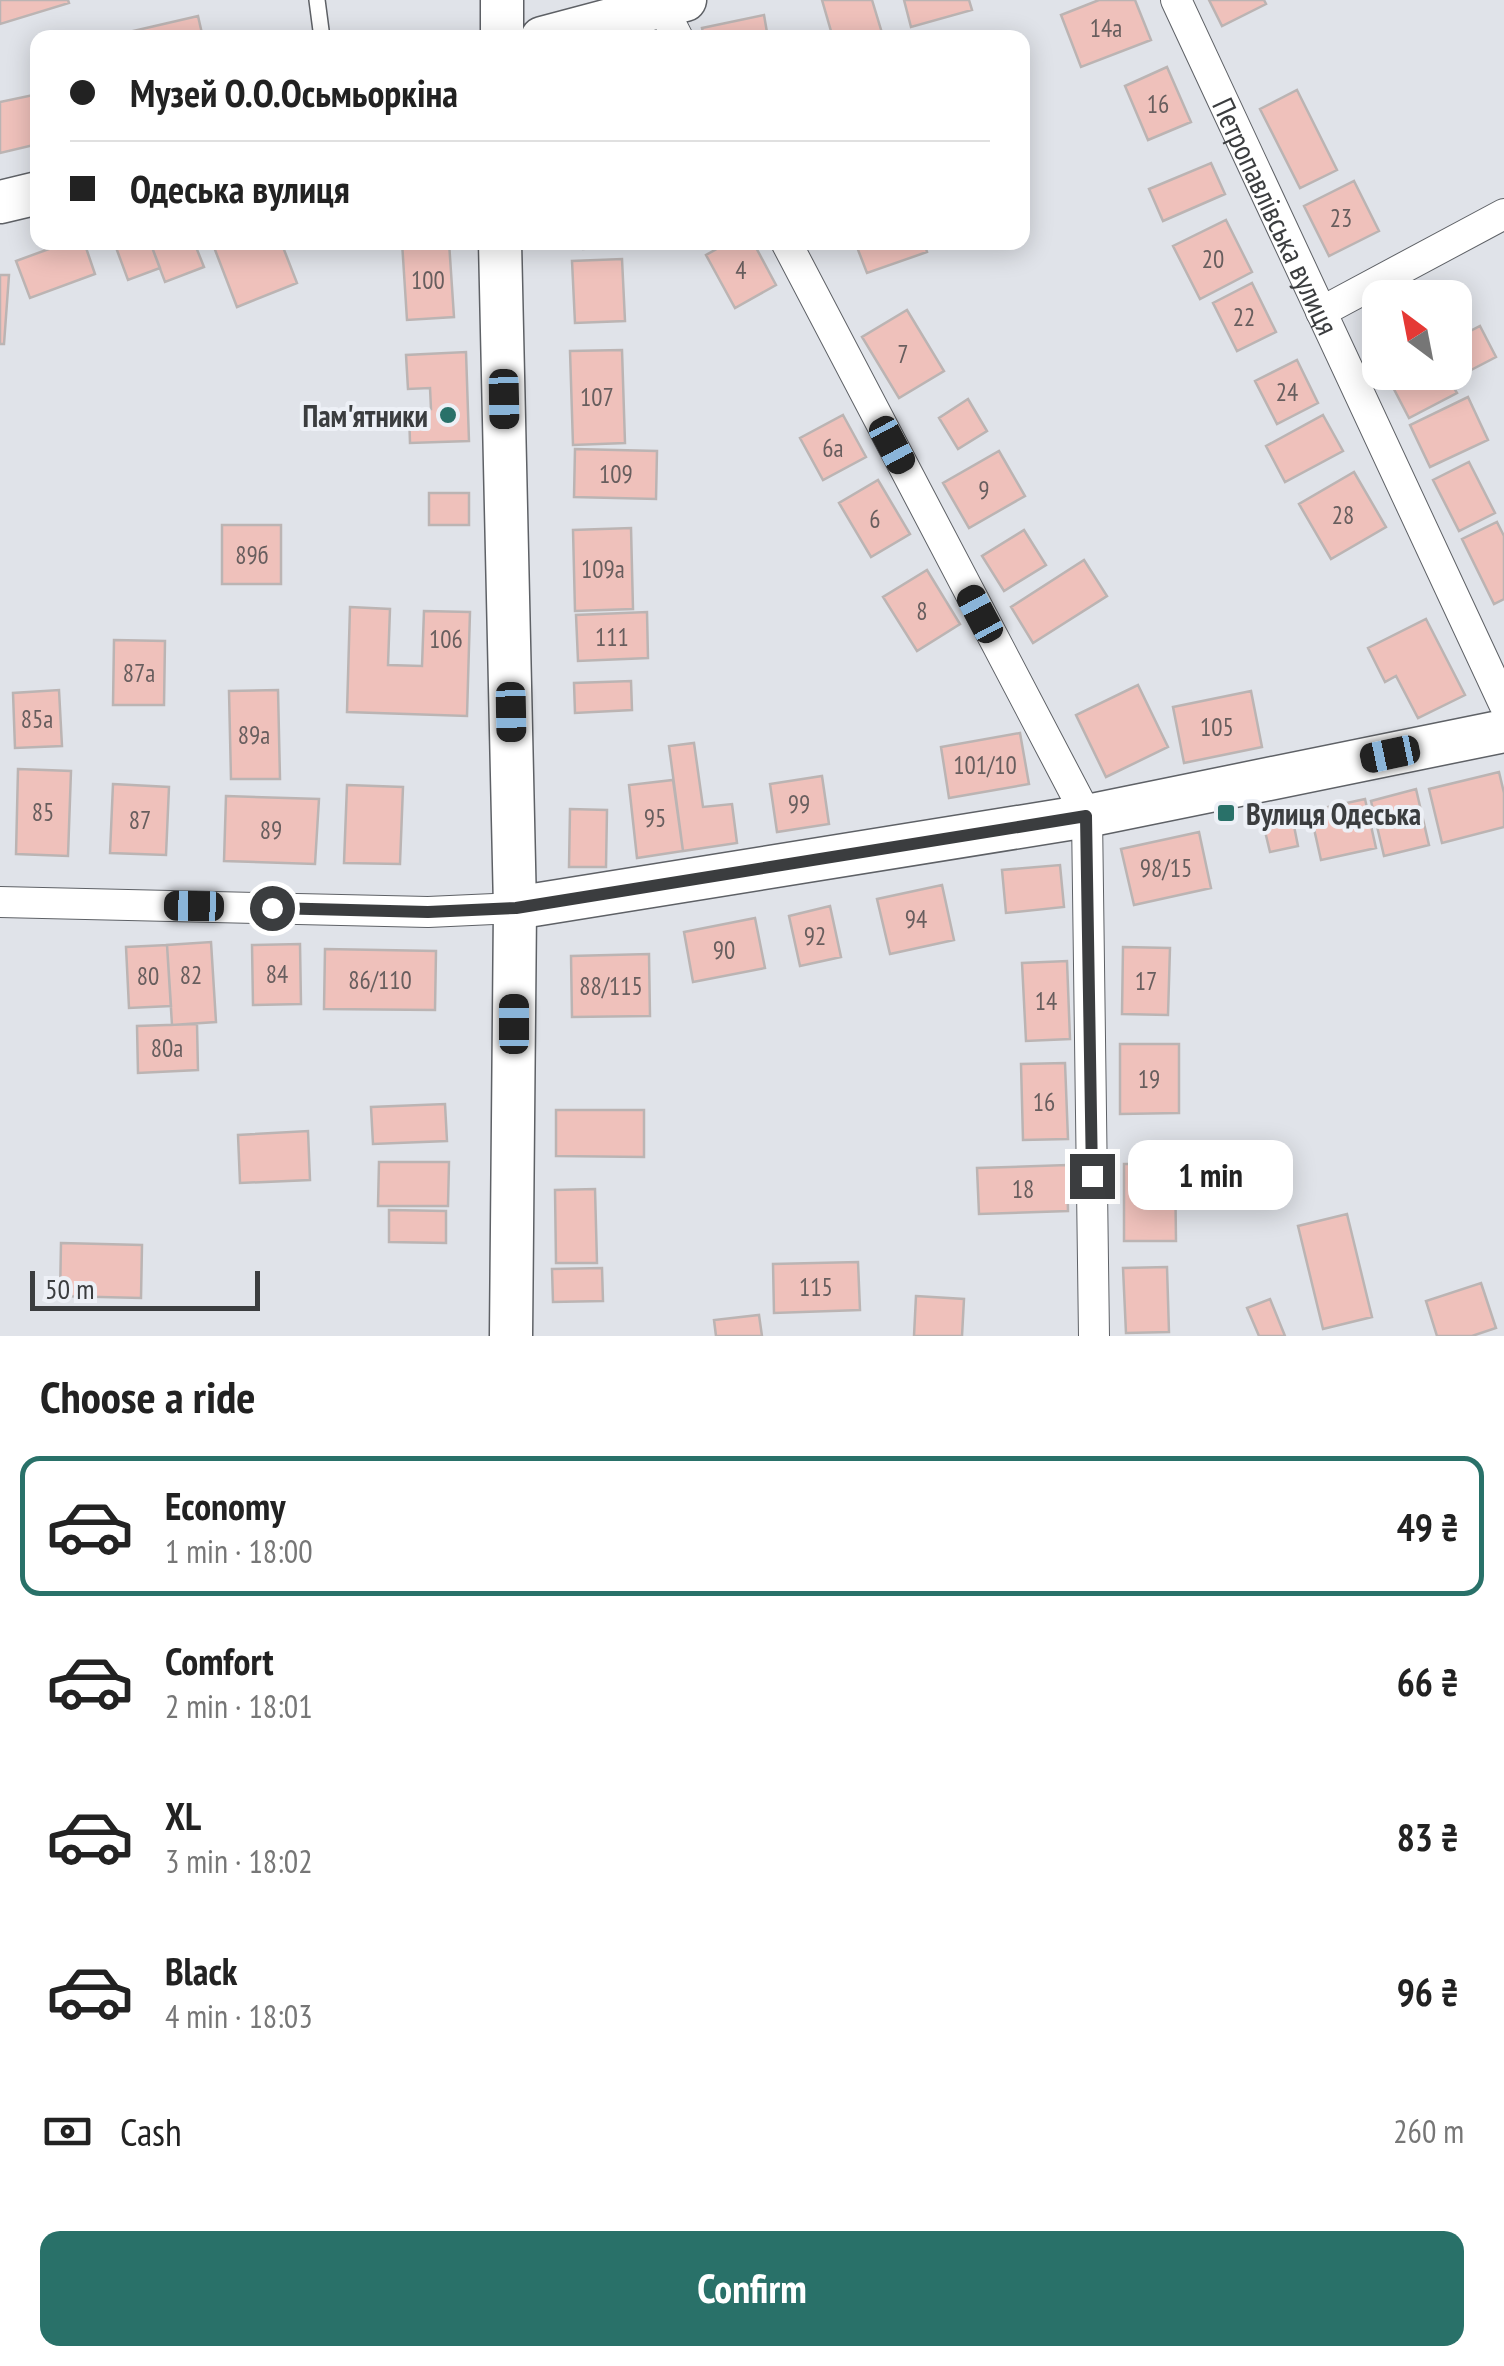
<!DOCTYPE html>
<meta charset="utf-8">
<style>
:root{--surface:#fff;--page:#f2f2f2;--text:#222;--muted:#767676;--line:#e0e0e0;--accent:#297169}
body{margin:0;font-family:"PT Sans Narrow",sans-serif;background:var(--page);color:var(--text);height:100vh;display:flex;flex-direction:column;font-size:38px;white-space:nowrap}
*{box-sizing:border-box;margin:0}
p{font-size:32px;color:var(--muted)}
.icon{flex:none;width:55px;height:55px;fill:none;stroke:currentColor;stroke-width:2;stroke-linecap:round;stroke-linejoin:round}
.map{position:relative;height:1336px;overflow:hidden}
.drawer{display:flex;flex-direction:column;background:var(--surface);flex:1}
.drawer>*{flex:none}
.top-card{position:absolute;left:30px;top:30px;width:1000px;height:220px;border-radius:20px;box-shadow:0 5px 25px #0003;display:grid;align-content:center;height:220px;padding:0 40px;background:var(--surface)}
.needle{width:65px;rotate:328deg}
.fabs{position:absolute;left:1362px;top:280px;display:grid;gap:20px}
.fabs a{display:grid;place-items:center;width:110px;height:110px;border-radius:20px;background:var(--surface);box-shadow:0 5px 25px #0003;font-size:50px}
.scale{position:absolute;left:30px;bottom:25px;width:230px;box-sizing:border-box;padding-left:10px;border:5px solid #3b3d3f;border-top:0;font-size:28px;line-height:35px;white-space:nowrap;color:#3b3d3f;-webkit-text-stroke:8px #edf0f6;paint-order:stroke}
.end{position:absolute;width:45px;height:45px;margin:-22px;border:12px solid #3b3d3f;background:#fff;box-shadow:0 0 0 5px #fff}
.from{border-radius:50%}
.bubble{position:absolute;height:70px;border-radius:20px;background:var(--surface);box-shadow:0 5px 25px #0003;font-size:32px;font-weight:600;line-height:70px;text-align:center}
.car{position:absolute;width:30px;height:60px;margin:-30px -15px;border-radius:12px;box-shadow:0 0 8px 2px #0007;background:linear-gradient(#222 24%,#8ab4d8 0 40%,#222 0 76%,#8ab4d8 0 86%,#222 0)}
.top-card b{display:flex;align-items:center;gap:35px;height:95px;font-size:38px}
.top-card b+b{border-top:2px solid var(--line)}
.top-card i{width:25px;height:25px;background:var(--text)}
ul{padding:0;list-style:none}
li{display:flex;align-items:center;gap:30px;height:140px;margin:0 20px 15px;padding:0 20px;border:5px solid transparent;border-radius:20px}
li div{flex:1}
li b{display:block;font-size:38px}
li em{font-style:normal;font-weight:600}
li.on{border-color:var(--accent)}
li>.icon{width:90px;height:90px;stroke-width:1.5}
h2{padding:0 40px;font-size:45px;line-height:120px}
.pay{display:flex;align-items:center;gap:25px;height:110px;padding:0 40px;font-size:38px}
.pay p{margin-inline-start:auto}
.action{display:flex;gap:20px;margin-top:auto;padding:20px 40px}
.action a{flex:1;height:115px;border-radius:20px;background:var(--accent);color:#fff;font-size:40px;font-weight:600;line-height:115px;text-align:center}
.map>svg:first-child{display:block}
.building{fill:#efc1bb;stroke:#bbb4b3;stroke-width:2.5}
.lines{fill:none;stroke-linecap:round;stroke-linejoin:round}
.lane-casing{stroke:#5e6166;stroke-width:18}
.street-casing{stroke:#5e6166;stroke-width:32}
.secondary-casing{stroke:#5e6166;stroke-width:45}
.lane{stroke:#fff;stroke-width:15}
.street{stroke:#fff;stroke-width:30}
.secondary{stroke:#fff;stroke-width:42}
.route{stroke:#3b3d3f;stroke-width:12}
.poi-dot{fill:#297169;stroke:#edf0f6;stroke-width:4}
.labels{text-anchor:middle;dominant-baseline:central;stroke-width:8;stroke-linejoin:round;paint-order:stroke}
.number-label{font-size:25px;fill:#685e5e}
.street-label{font-size:30px;fill:#3b3d3f;stroke:#edf0f6}
.poi-label{font-size:30px;font-weight:bold;fill:#3b3d3f;stroke:#edf0f6;text-anchor:end}
</style>
<div class="map">
<svg width="1504" height="1336" viewBox="0 0 1504 1336">
<rect width="100%" height="100%" fill="#e0e3e9"/>
<!-- building -->
<path class="building" d="M0,0H68L69,3L0,24Z
M822,0H872L882,33L869,38H833Z
M904,0H969L972,10L911,27Z
M1099,0H1135L1151,40L1081,67L1061,15Z
M1209,0H1264L1266,4L1222,26Z
M764,15L768,38H704L702,28Z
M198,16L203,38H103Z
M1167,67L1191,122L1148,140L1125,86Z
M1297,90L1337,170L1300,188L1260,109Z
M38,94V144L0,153V102Z
M1211,163L1225,194L1163,221L1149,189Z
M1354,181L1379,231L1329,256L1304,206Z
M1226,220L1252,272L1200,299L1173,246Z
M68,242H84L95,274L30,298L16,261Z
M114,242H150L160,268L128,280Z
M150,242H194L204,267L165,282Z
M212,242H281L297,283L237,307Z
M402,242H449L454,317L407,320Z
M582,242H662V244L583,249Z
M729,242H753L776,285L735,308L706,255Z
M855,242H924L927,252L867,273Z
M622,259L625,321L575,323L572,261Z
M0,275H9L4,344H0Z
M1252,283L1276,332L1237,351L1213,303Z
M907,310L944,371L899,398L862,337Z
M1480,326L1496,357L1450,381L1457,393L1409,418L1385,372H1455V339Z
M622,350L625,443L573,445L570,351Z
M466,352L469,441L410,443L409,410L431,409L430,388L408,389L406,355Z
M1297,360L1318,403L1277,424L1255,381Z
M1468,397L1488,440L1430,467L1410,425Z
M968,399L987,431L958,449L939,418Z
M843,415L866,457L823,480L800,438Z
M1323,415L1343,451L1285,482L1266,446Z
M575,449L657,451L656,499L574,497Z
M999,451L1025,496L969,528L943,483Z
M1469,462L1495,513L1459,531L1433,480Z
M1354,472L1386,527L1331,559L1299,504Z
M878,480L910,534L871,557L839,503Z
M429,493H469V525H429Z
M1497,522L1504,536V599L1494,604L1462,539Z
M222,525H281V584H222Z
M631,528L633,609L575,611L573,530Z
M1024,530L1046,565L1004,591L982,556Z
M1084,560L1107,596L1033,643L1011,607Z
M927,570L960,624L917,651L883,597Z
M350,607L390,609L388,665L422,666L424,611L470,612L467,716L347,712Z
M647,612L648,658L578,661L576,615Z
M1426,619L1465,695L1418,718L1396,676L1385,682L1368,648Z
M114,640L165,641L164,705H113Z
M631,681L632,710L575,713L574,683Z
M1138,685L1168,747L1106,777L1076,715Z
M59,690L62,746L15,748L13,693Z
M278,690L280,779H231L229,691Z
M1251,691L1262,747L1184,763L1173,707Z
M1020,733L1029,784L949,798L941,747Z
M694,743L703,807L732,804L737,843L683,851L669,746Z
M18,769L71,771L68,856L16,854Z
M1499,772L1504,793V827L1442,843L1429,789Z
M822,776L829,824L777,832L770,784Z
M673,780L683,851L637,858L629,785Z
M113,784L169,787L166,855L110,853Z
M347,785L403,787L400,864L344,863Z
M1416,789L1429,845L1384,856L1371,801Z
M226,796L319,799L315,864L224,861Z
M1365,799L1376,848L1321,860L1310,811Z
M570,809L607,810L606,867H569Z
M1292,816L1298,846L1270,852L1263,823Z
M1199,832L1211,888L1134,905L1121,849Z
M1060,865L1064,907L1006,913L1002,870Z
M942,885L954,940L890,954L877,899Z
M830,906L841,957L800,966L789,916Z
M755,918L765,968L693,982L684,932Z
M211,942L216,1022L172,1025L167,945Z
M300,944L301,1004L253,1005L252,945Z
M167,945L171,1006L129,1008L126,947Z
M1123,947L1170,948L1168,1015L1122,1014Z
M325,949L436,951L435,1010L324,1009Z
M649,954L650,1016L572,1017L571,956Z
M1067,961L1070,1039L1026,1041L1022,963Z
M197,1024L198,1070L138,1073L137,1026Z
M1120,1044H1179V1113L1120,1114Z
M1065,1063L1068,1139L1023,1140L1021,1064Z
M445,1104L447,1141L373,1144L371,1107Z
M556,1110H644V1157L556,1156Z
M308,1131L310,1180L240,1183L238,1135Z
M379,1162H449L448,1206H378Z
M1124,1164H1175L1176,1241H1124Z
M1067,1165L1068,1211L979,1214L977,1168Z
M595,1189L597,1263H556L555,1190Z
M389,1210L446,1211V1243L389,1242Z
M1347,1214L1372,1317L1323,1329L1298,1226Z
M61,1243L142,1245L141,1298L60,1296Z
M858,1262L860,1310L774,1313L773,1264Z
M1167,1267L1169,1332L1126,1333L1123,1268Z
M602,1268L603,1301L553,1302L552,1269Z
M1481,1283L1496,1328L1472,1336H1437L1426,1301Z
M916,1296L964,1299L962,1336H914Z
M1270,1299L1285,1336H1259L1247,1308Z
M759,1315L762,1336H716L714,1320Z"/>
<g class="lines">
<defs>
<path id="lane" d="M317,0L322,38"/>
<g id="street">
<path id="s1" d="M1176,0L1504,704"/>
<path d="M662,7L678,38"/>
<path d="M786,242L1087,816L1094,1336"/>
<path d="M1321,312L1504,214"/>
<path d="M0,902L428,912L515,908"/>
</g>
<path id="secondary" d="M502,0V38
M542,38L685,0
M0,202L38,193
M500,242L515,908L511,1336
M515,908L1087,816L1504,731"/>
</defs>
<!-- lane casing -->
<use href="#lane" class="lane-casing"/>
<!-- street casing -->
<use href="#street" class="street-casing"/>
<!-- secondary casing -->
<use href="#secondary" class="secondary-casing"/>
<!-- lane -->
<use href="#lane" class="lane"/>
<!-- street -->
<use href="#street" class="street"/>
<!-- secondary -->
<use href="#secondary" class="secondary"/>
</g>
<g class="lines">
<!-- route -->
<path class="route" d="M272,908L428,912L516,908L1086,816L1092,1176"/>
</g>
<!-- markers -->
<g class="poi-dot">
<circle cx="448" cy="415" r="10"/>
<rect x="1216" y="803" width="20" height="20" rx="5"/>
</g>
<g class="labels">
<!-- number labels -->
<g class="number-label">
<text x="1106" y="28">14а</text>
<text x="1158" y="104">16</text>
<text x="1341" y="218">23</text>
<text x="1213" y="259">20</text>
<text x="741" y="270">4</text>
<text x="428" y="280">100</text>
<text x="1244" y="317">22</text>
<text x="903" y="354">7</text>
<text x="1287" y="392">24</text>
<text x="597" y="397">107</text>
<text x="833" y="448">6а</text>
<text x="616" y="474">109</text>
<text x="984" y="490">9</text>
<text x="1343" y="515">28</text>
<text x="875" y="519">6</text>
<text x="252" y="555">89б</text>
<text x="603" y="569">109а</text>
<text x="922" y="611">8</text>
<text x="612" y="637">111</text>
<text x="446" y="639">106</text>
<text x="139" y="673">87а</text>
<text x="37" y="719">85а</text>
<text x="1217" y="727">105</text>
<text x="254" y="735">89а</text>
<text x="985" y="765">101/10</text>
<text x="799" y="804">99</text>
<text x="43" y="812">85</text>
<text x="655" y="818">95</text>
<text x="140" y="820">87</text>
<text x="271" y="830">89</text>
<text x="1166" y="868">98/15</text>
<text x="916" y="919">94</text>
<text x="815" y="936">92</text>
<text x="724" y="950">90</text>
<text x="277" y="974">84</text>
<text x="191" y="975">82</text>
<text x="148" y="976">80</text>
<text x="380" y="980">86/110</text>
<text x="1146" y="981">17</text>
<text x="611" y="986">88/115</text>
<text x="1046" y="1001">14</text>
<text x="167" y="1048">80а</text>
<text x="1149" y="1079">19</text>
<text x="1044" y="1102">16</text>
<text x="1023" y="1189">18</text>
<text x="816" y="1287">115</text>
</g>
<!-- street labels -->
<g class="street-label">
<text stroke="none"><textPath href="#s1" startOffset="238">Петропавлівська вулиця</textPath></text>
</g>
<!-- poi labels -->
<g class="poi-label">
<text x="428" y="415">Пам'ятники</text>
<text x="1246" y="813" text-anchor="start">Вулиця Одеська</text>
</g>
</g>
</svg>
<div class="fabs">
<a><svg class="needle" viewBox="-14 -14 28 28"><path d="M0-13l5 13h-10z" fill="#e53935"/><path d="M0 13l5-13h-10z" fill="#767676"/></svg></a>
</div>
<div class="scale">50 m</div>
<i class="end from" style="left:272px;top:908px"></i>
<i class="end" style="left:1092px;top:1176px"></i>
<div class="bubble" style="left:1128px;top:1140px;width:165px">1 min</div>
<i class="car" style="left:504px;top:399px;rotate:179deg"></i>
<i class="car" style="left:892px;top:445px;rotate:152deg"></i>
<i class="car" style="left:980px;top:614px;rotate:332deg"></i>
<i class="car" style="left:511px;top:712px;rotate:179deg"></i>
<i class="car" style="left:1390px;top:754px;rotate:258deg"></i>
<i class="car" style="left:194px;top:906px;rotate:271deg"></i>
<i class="car" style="left:514px;top:1024px;rotate:0deg"></i>
<div class="top-card">
<b><i class="from"></i>Музей О.О.Осьмьоркіна</b>
<b><i></i>Одеська вулиця</b>
</div>
</div>
<section class="drawer">
<h2>Choose a ride</h2>
<ul>
<li class="on"><svg class="icon" aria-label="car" viewBox="0 0 24 24"><path d="M5 17H2v-5l4-1 3-4h7l3 4 3 1v5h-3M9 17h6M6 11h13"/><circle cx="7" cy="17" r="2"/><circle cx="17" cy="17" r="2"/></svg><div><b>Economy</b><p>1 min · 18:00</p></div><em>49 ₴</em></li>
<li><svg class="icon" aria-label="car" viewBox="0 0 24 24"><path d="M5 17H2v-5l4-1 3-4h7l3 4 3 1v5h-3M9 17h6M6 11h13"/><circle cx="7" cy="17" r="2"/><circle cx="17" cy="17" r="2"/></svg><div><b>Comfort</b><p>2 min · 18:01</p></div><em>66 ₴</em></li>
<li><svg class="icon" aria-label="car" viewBox="0 0 24 24"><path d="M5 17H2v-5l4-1 3-4h7l3 4 3 1v5h-3M9 17h6M6 11h13"/><circle cx="7" cy="17" r="2"/><circle cx="17" cy="17" r="2"/></svg><div><b>XL</b><p>3 min · 18:02</p></div><em>83 ₴</em></li>
<li><svg class="icon" aria-label="car" viewBox="0 0 24 24"><path d="M5 17H2v-5l4-1 3-4h7l3 4 3 1v5h-3M9 17h6M6 11h13"/><circle cx="7" cy="17" r="2"/><circle cx="17" cy="17" r="2"/></svg><div><b>Black</b><p>4 min · 18:03</p></div><em>96 ₴</em></li>
</ul>
<div class="pay"><svg class="icon" aria-label="cash" viewBox="0 0 24 24"><path d="M3 7h18v10H3z"/><circle cx="12" cy="12" r="2"/></svg>Cash<p>260 m</p></div>
<div class="action"><a>Confirm</a></div>
</section>
